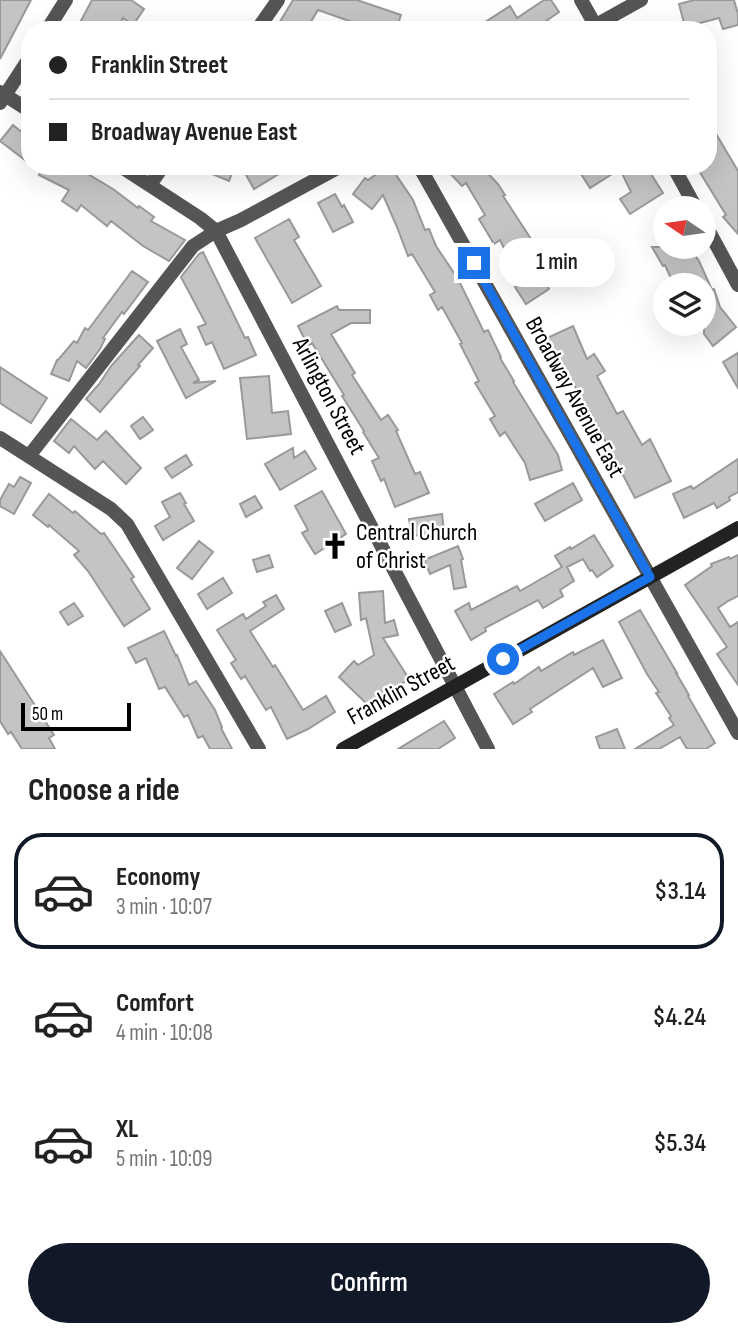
<!DOCTYPE html>
<meta charset="utf-8">
<style>
:root{--surface:#fff;--page:#f6f6f6;--text:#222;--muted:#767676;--line:#e0e0e0;--accent:#111827}
body{margin:0;font-family:"Sofia Sans Condensed",sans-serif;background:var(--page);color:var(--text);height:100vh;display:flex;flex-direction:column;font-size:26px;white-space:nowrap}
*{box-sizing:border-box;margin:0}
p{font-size:23px;color:var(--muted)}
.icon{flex:none;width:38px;height:38px;fill:none;stroke:currentColor;stroke-width:2;stroke-linecap:round;stroke-linejoin:round}
.map{position:relative;height:749px;overflow:hidden}
.panel{display:flex;flex-direction:column;background:var(--surface);flex:1}
.panel>*{flex:none}
.top-card{position:absolute;left:21px;top:21px;width:696px;height:154px;border-radius:28px;box-shadow:0 7px 28px #0002;display:grid;align-content:center;height:154px;padding:0 28px;background:var(--surface)}
.needle{width:46px;rotate:283deg}
.tools{position:absolute;left:653px;top:196px;display:grid;gap:14px}
.tools a{display:grid;place-items:center;width:63px;height:63px;border-radius:50%;background:var(--surface);box-shadow:0 7px 28px #0002;font-size:35px}
.scale{position:absolute;left:21px;bottom:18px;width:110px;box-sizing:border-box;padding-left:7px;border:4px solid #000;border-top:0;font-size:19px;line-height:24px;white-space:nowrap;color:#000;-webkit-text-stroke:5px #fff;paint-order:stroke}
.end{position:absolute;width:32px;height:32px;margin:-16px;border:9px solid #1a73e8;background:#fff;box-shadow:0 0 0 4px #fff}
.from{border-radius:50%}
.bubble{position:absolute;height:49px;border-radius:24px;background:var(--surface);box-shadow:0 7px 28px #0002;font-size:23px;font-weight:600;line-height:49px;text-align:center}
.top-card b{display:flex;align-items:center;gap:24px;height:66px;font-size:26px}
.top-card b+b{border-top:2px solid var(--line)}
.top-card i{width:18px;height:18px;background:var(--text)}
ul{padding:0;list-style:none}
li{display:flex;align-items:center;gap:21px;height:116px;margin:0 14px 10px;padding:0 14px;border:4px solid transparent;border-radius:28px}
li div{flex:1}
li b{display:block;font-size:26px}
li em{font-style:normal;font-weight:600}
li.active{border-color:var(--accent)}
li>.icon{width:63px;height:63px;stroke-width:1.5}
h2{padding:0 28px;font-size:32px;line-height:84px}
.cta{display:flex;gap:14px;margin-top:auto;padding:14px 28px}
.cta a{flex:1;height:80px;border-radius:42px;background:var(--accent);color:#fff;font-size:28px;font-weight:600;line-height:80px;text-align:center}
.map>svg:first-child{display:block}
.building{fill:#c4c4c4;stroke:#999;stroke-width:2}
.lines{fill:none;stroke-linecap:round;stroke-linejoin:round}
.street{stroke:#555;stroke-width:14}
.secondary{stroke:#222;stroke-width:14}
.route{stroke:#1a73e8;stroke-width:9}
.labels{text-anchor:middle;dominant-baseline:central;stroke-width:5;stroke-linejoin:round;paint-order:stroke}
.street-label{font-size:24px;fill:#000;stroke:#fff}
.poi-label{font-size:24px;fill:#000;stroke:#fff;text-anchor:start}
</style>
<div class="map">
<svg width="738" height="749" viewBox="0 0 738 749">
<rect width="100%" height="100%" fill="#fff"/>
<!-- building -->
<path class="building" d="M0,0H31L0,59Z
M92,0H131L144,9L133,25L123,18L117,30H76Z
M293,0H357L401,15L396,30H375L318,10L306,30H275Z
M544,0H551L559,12L533,30H473L510,6L517,18Z
M694,0H734L738,14V25L723,29L719,18L685,27L679,4Z
M709,122L738,171V234L723,217L726,215L696,166H709Z
M13,125L30,139V164L0,141Z
M43,166H63L79,174L81,170L113,189L138,208L139,206L154,217L151,221L185,240L169,261L143,246L111,221L107,226L81,205L77,211L62,201L69,190L39,175Z
M193,166H235L229,181Z
M257,166H292L254,189L245,173Z
M388,166H390L413,200L425,230L429,229L436,246L458,279L484,332L488,330L501,357L500,358L514,381L513,382L558,455L562,470L530,480L525,463L505,432L500,436L490,419L495,416L475,383L479,381L460,344L462,343L442,307L438,310L430,295L435,292L412,254L408,256L397,227L383,195L372,209L353,194L365,178L368,180Z
M443,166H481L498,184L505,195L503,196L531,239L538,253L512,265L500,240L494,244L479,219L485,215L466,183L462,186Z
M576,166H646L663,193L630,214L620,199L631,192L620,169L590,188Z
M335,194L342,207L344,205L353,222L333,232L318,203Z
M289,219L299,237L294,240L321,286L292,303L255,238Z
M652,247H689L699,261L712,290L714,289L720,307L736,327L713,346L704,334V285H674L665,265L663,266Z
M203,252L245,338L248,337L256,355L224,369L212,342L206,345L198,327L206,324L181,277L199,254Z
M132,271L148,282L124,314L122,312L103,338L105,339L100,349L86,368L77,361L69,381L51,374L57,360H58L74,341L77,343L85,328L88,330Z
M539,272L549,289L526,304L515,287Z
M337,306L339,310H370V323H351L331,334L355,373L352,375L381,420L388,415L398,430L396,431L415,474L420,472L429,493L395,507L384,479L381,481L372,461L379,458L363,432L364,431L342,396L344,395L312,343L308,346L298,326Z
M573,326L587,359L594,354L605,371L597,376L617,414L623,411L642,445L650,439L671,481L635,498L591,414L589,416L579,398L581,396L556,357L554,358L545,339Z
M180,329L187,344L181,347L199,380L193,383L216,381L186,398L157,341Z
M139,335L153,348L138,365L140,366L100,412L86,399L100,383L111,366Z
M738,353V388L723,362Z
M0,367L47,398L31,423L0,403Z
M269,376L272,413L288,411L291,434L247,439L240,378Z
M143,417L153,430L140,439L131,426Z
M71,419L97,440L106,431L141,468L126,484L103,461L95,469L74,446L69,453L54,441Z
M293,448L294,458L305,451L316,469L280,490L265,464Z
M186,455L192,465L172,478L165,468Z
M738,459V492L729,497L730,500L717,508L714,503L684,518L673,494L691,486L693,489Z
M20,477L31,483L14,514L0,506V500L9,484L14,487Z
M573,483L582,500L545,521L535,504Z
M322,491L346,534L315,554L302,533L308,530L295,506Z
M180,493L186,503L184,504L194,521L163,540L155,526L170,517L162,502Z
M49,494L73,513L75,511L101,534L104,533L134,577L131,579L150,609L124,626L88,571L74,555L79,551L49,525L48,527L33,515Z
M255,496L262,508L246,517L240,504Z
M442,514L444,531L412,536L409,519Z
M594,535L613,566L597,577L592,570L590,571L583,559L567,567L574,581L560,590L563,596L543,608L538,600L485,628L486,631L471,640L455,611L469,603L471,610L517,586L520,591L562,567L555,556L570,547L571,549Z
M199,541L213,552L192,579L177,568Z
M458,546L463,559L461,560L466,587L454,589L450,565L430,574L424,560Z
M269,555L273,567L257,572L253,560Z
M738,555V596L728,601L718,608L730,627L738,622V685L717,654L727,647L685,585L712,566L711,564L729,557L730,559Z
M223,578L232,593L207,609L198,594Z
M383,591L385,623L394,620L398,635L383,638L409,679L394,689L391,685L370,707L339,677L354,661L358,665L374,655L366,618L361,620L359,593Z
M276,595L284,609L250,631L273,667L275,665L303,710L326,696L335,712L308,729L287,739L271,707L266,710L245,676L241,679L231,663L236,660L217,630L243,614L246,619L266,606L263,602Z
M74,603L83,616L68,625L60,612Z
M342,603L351,625L335,632L325,611Z
M640,610L677,673H676L689,695L688,696L715,743L706,749H687L680,737L659,749H635L674,725L669,718L671,716L656,693L659,692L647,674L619,622Z
M164,631L176,656L177,655L189,685L196,681L215,710L222,727L221,728L232,749H210L203,736L198,738L188,715L184,717L165,687L159,689L146,658L136,663L128,648Z
M603,640L622,678L603,687L593,668L530,709L532,712L513,724L494,694L513,682L514,684L539,667L541,671L573,652L574,655Z
M0,651L54,735L49,738L55,749H22L11,732L8,734L0,721Z
M444,721L455,738L438,749H398Z
M617,729L625,749H600L596,737Z"/>
<g class="lines">
<!-- street -->
<path class="street" d="M581,0L598,30
M47,30L66,0
M257,30L278,0
M587,30L641,0
M0,92L30,111
M0,103L30,57
M120,166L200,218L216,231L488,749
M419,166L738,733
M673,166L696,208
M150,185L163,166
M704,222L738,285
M0,438L111,509L127,524L259,749
M29,456L193,246L216,231L241,220L341,166"/>
<!-- secondary -->
<path class="secondary" d="M343,749L738,528"/>
</g>
<g class="lines">
<!-- route -->
<path class="route" d="M474,263L650,577L503,659"/>
</g>
<!-- icons -->
<defs>
<symbol id="church-bare" viewBox="-9 -9 18 18"><path d="M-1.2-6h2.4v3.5h3.3v2.4h-3.3V6h-2.4V-.1h-3.3v-2.4h3.3Z" fill="#000" stroke="#fff" stroke-width="2.5" paint-order="stroke"/></symbol>
</defs>
<g fill-rule="evenodd">
<use href="#church-bare" x="316" y="527" width="38" height="38"/>
</g>
<g class="labels">
<!-- street labels -->
<g class="street-label">
<text transform="translate(329 396) rotate(62)">Arlington Street</text>
<text transform="translate(575 397) rotate(61)">Broadway Avenue East</text>
<text transform="translate(401 690) rotate(-29)">Franklin Street</text>
</g>
<!-- poi labels -->
<g class="poi-label">
<text x="356" y="532">Central Church<tspan x="356" dy="28">of Christ</tspan></text>
</g>
</g>
</svg>
<div class="tools">
<a><svg class="needle" viewBox="-14 -14 28 28"><path d="M0-13l5 13h-10z" fill="#e53935"/><path d="M0 13l5-13h-10z" fill="#767676"/></svg></a>
<a><svg class="icon" aria-label="layers" viewBox="0 0 24 24"><path d="M12 4l9 5-9 5-9-5zM3 14l9 5 9-5"/></svg></a>
</div>
<div class="scale">50 m</div>
<i class="end from" style="left:503px;top:659px"></i>
<i class="end" style="left:474px;top:263px"></i>
<div class="bubble" style="left:499px;top:238px;width:116px">1 min</div>
<div class="top-card">
<b><i class="from"></i>Franklin Street</b>
<b><i></i>Broadway Avenue East</b>
</div>
</div>
<section class="panel">
<h2>Choose a ride</h2>
<ul>
<li class="active"><svg class="icon" aria-label="car" viewBox="0 0 24 24"><path d="M5 17H2v-5l4-1 3-4h7l3 4 3 1v5h-3M9 17h6M6 11h13"/><circle cx="7" cy="17" r="2"/><circle cx="17" cy="17" r="2"/></svg><div><b>Economy</b><p>3 min · 10:07</p></div><em>$3.14</em></li>
<li><svg class="icon" aria-label="car" viewBox="0 0 24 24"><path d="M5 17H2v-5l4-1 3-4h7l3 4 3 1v5h-3M9 17h6M6 11h13"/><circle cx="7" cy="17" r="2"/><circle cx="17" cy="17" r="2"/></svg><div><b>Comfort</b><p>4 min · 10:08</p></div><em>$4.24</em></li>
<li><svg class="icon" aria-label="car" viewBox="0 0 24 24"><path d="M5 17H2v-5l4-1 3-4h7l3 4 3 1v5h-3M9 17h6M6 11h13"/><circle cx="7" cy="17" r="2"/><circle cx="17" cy="17" r="2"/></svg><div><b>XL</b><p>5 min · 10:09</p></div><em>$5.34</em></li>
</ul>
<div class="cta"><a>Confirm</a></div>
</section>
